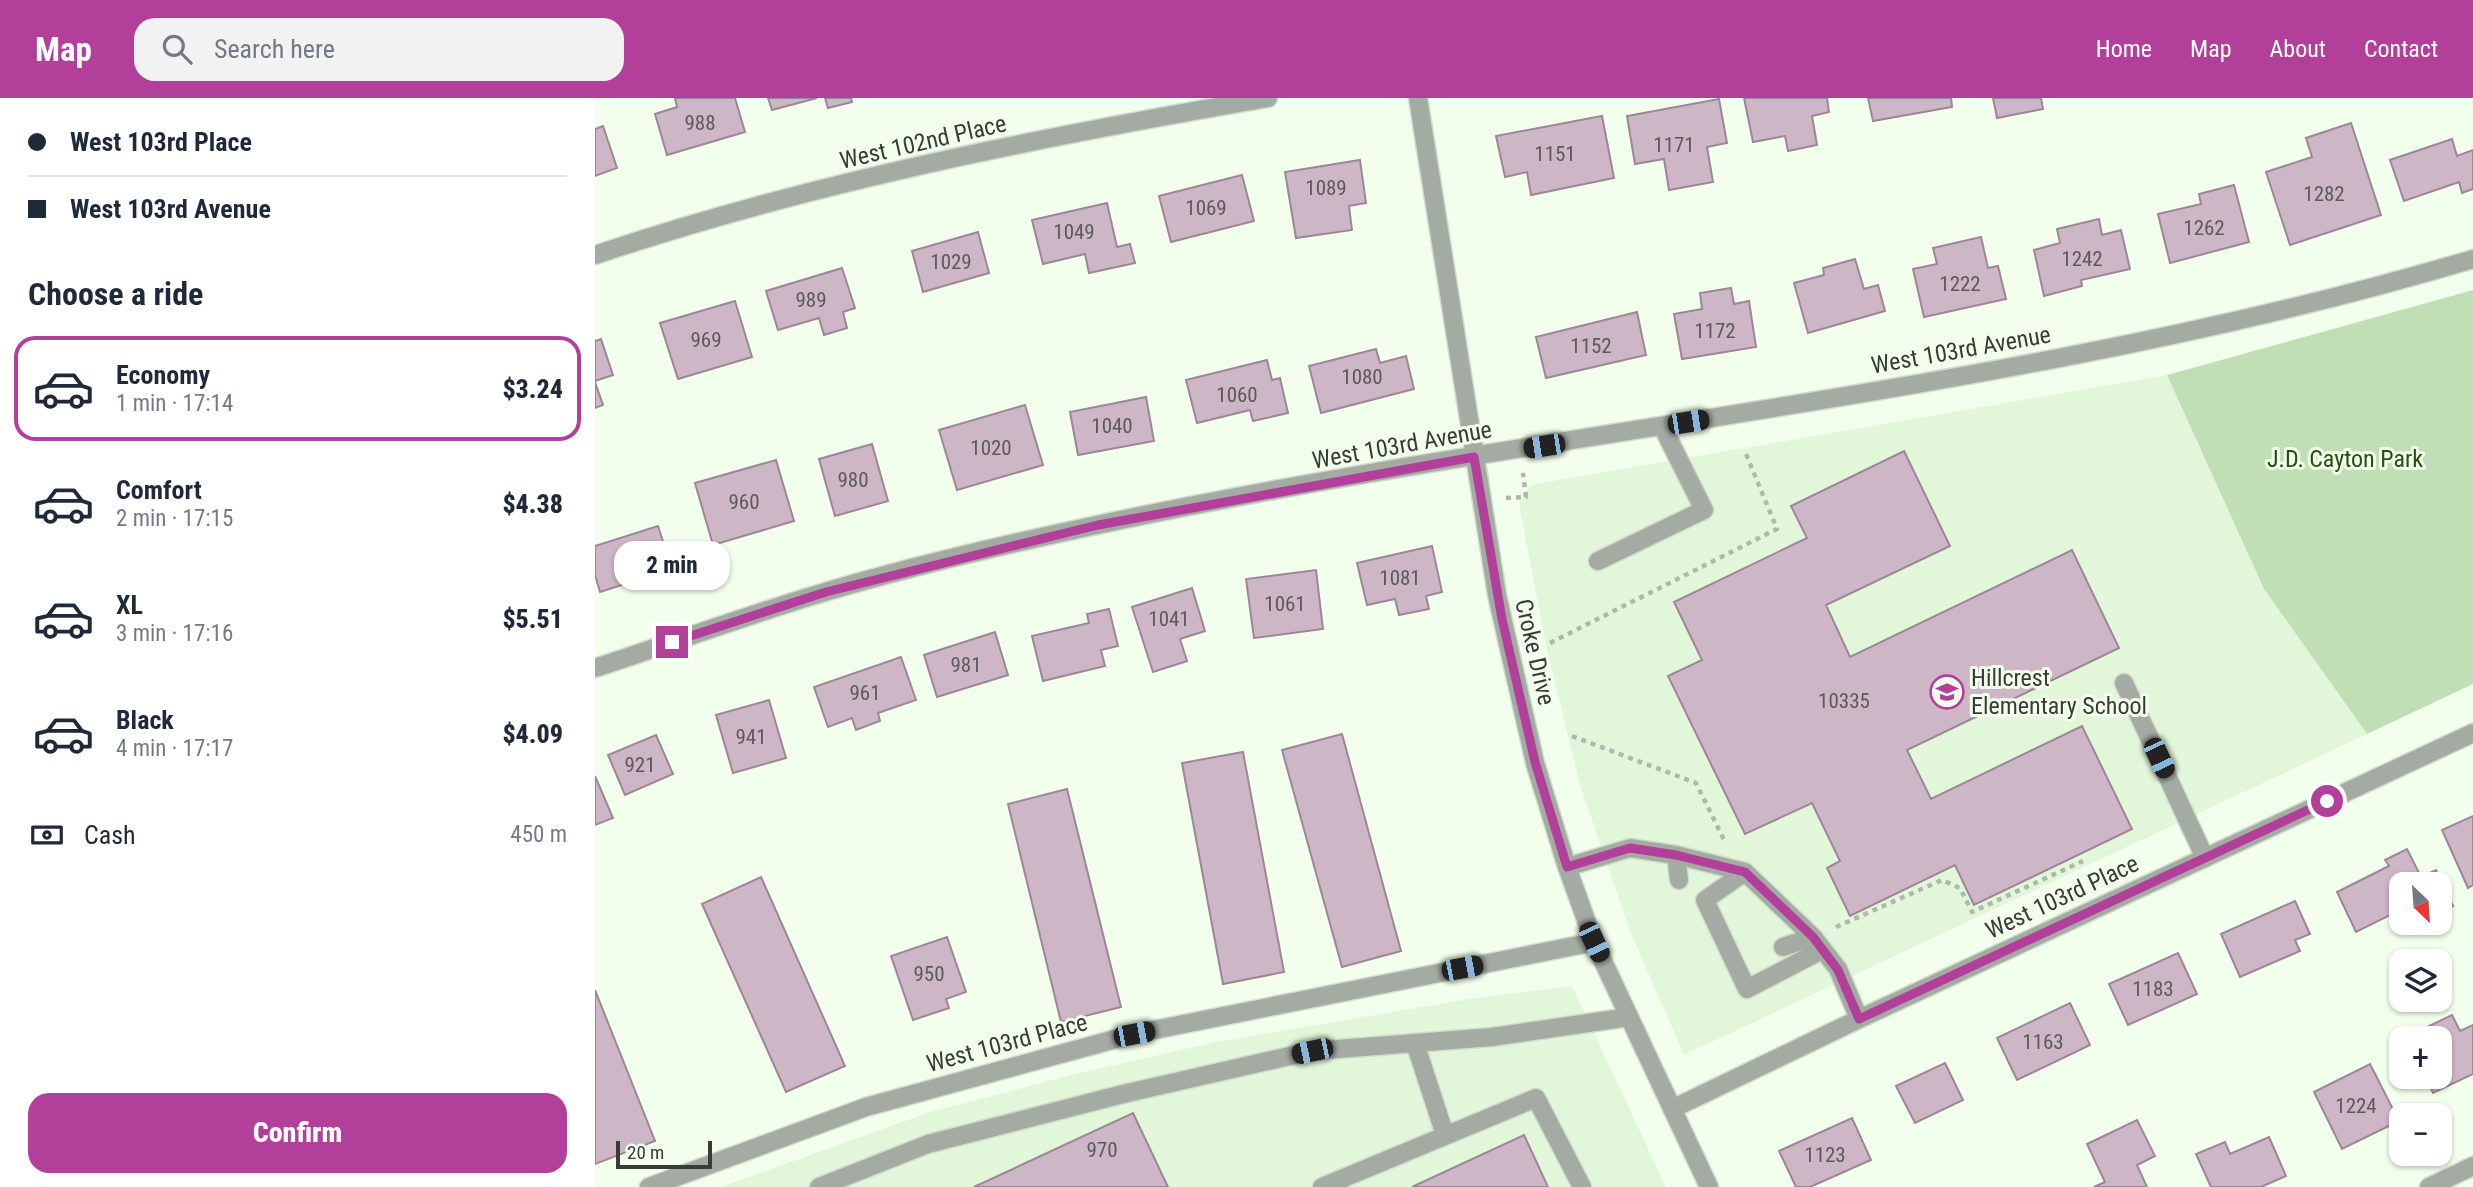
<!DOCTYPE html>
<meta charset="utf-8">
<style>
:root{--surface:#fff;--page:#f2f2f3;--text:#1f2937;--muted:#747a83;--line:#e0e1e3;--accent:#b23f9a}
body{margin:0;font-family:"Roboto Condensed",sans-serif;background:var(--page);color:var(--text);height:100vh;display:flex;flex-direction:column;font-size:26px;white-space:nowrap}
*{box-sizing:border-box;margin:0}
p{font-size:23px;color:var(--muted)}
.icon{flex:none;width:38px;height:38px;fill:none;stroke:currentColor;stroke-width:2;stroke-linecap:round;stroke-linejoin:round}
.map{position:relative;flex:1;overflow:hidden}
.sheet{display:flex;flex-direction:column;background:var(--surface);width:595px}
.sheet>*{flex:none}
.top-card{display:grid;align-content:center;height:154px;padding:0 28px;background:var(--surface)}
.needle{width:46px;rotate:155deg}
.buttons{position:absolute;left:1794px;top:774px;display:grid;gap:14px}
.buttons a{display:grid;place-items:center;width:63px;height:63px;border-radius:14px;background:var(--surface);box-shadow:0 2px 5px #0004;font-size:35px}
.scale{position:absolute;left:21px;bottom:18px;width:96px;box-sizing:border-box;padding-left:7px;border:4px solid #373d34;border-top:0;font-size:19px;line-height:24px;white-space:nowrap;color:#373d34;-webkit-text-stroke:5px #f2ffed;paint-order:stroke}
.end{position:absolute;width:32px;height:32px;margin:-16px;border:9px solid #b23f9a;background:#fff;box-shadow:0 0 0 4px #fff}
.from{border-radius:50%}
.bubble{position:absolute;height:49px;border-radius:21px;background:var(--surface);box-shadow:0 2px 5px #0004;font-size:23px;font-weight:800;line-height:49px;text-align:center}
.car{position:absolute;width:21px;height:42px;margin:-21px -10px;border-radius:9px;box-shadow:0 0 5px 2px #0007;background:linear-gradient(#222 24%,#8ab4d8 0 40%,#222 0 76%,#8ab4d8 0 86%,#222 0)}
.top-card b{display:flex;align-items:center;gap:24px;height:66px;font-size:26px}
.top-card b+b{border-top:2px solid var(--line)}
.top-card i{width:18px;height:18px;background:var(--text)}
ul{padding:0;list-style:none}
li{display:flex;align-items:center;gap:21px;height:105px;margin:0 14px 10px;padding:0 14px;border:4px solid transparent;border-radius:21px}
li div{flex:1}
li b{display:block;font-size:26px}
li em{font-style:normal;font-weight:800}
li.active{border-color:var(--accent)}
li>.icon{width:63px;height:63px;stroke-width:1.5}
h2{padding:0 28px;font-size:32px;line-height:84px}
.pay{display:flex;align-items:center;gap:18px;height:77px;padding:0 28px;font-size:26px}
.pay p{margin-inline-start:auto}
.primary-button{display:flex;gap:14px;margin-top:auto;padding:14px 28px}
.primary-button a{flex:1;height:80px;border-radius:21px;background:var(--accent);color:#fff;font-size:28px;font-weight:800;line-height:80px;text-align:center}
header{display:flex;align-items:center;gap:42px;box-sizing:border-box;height:98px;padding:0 35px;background:var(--accent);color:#fff}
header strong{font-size:33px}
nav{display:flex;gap:38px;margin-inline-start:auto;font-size:24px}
.search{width:490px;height:63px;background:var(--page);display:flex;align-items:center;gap:18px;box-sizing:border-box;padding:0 24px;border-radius:21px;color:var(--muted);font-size:26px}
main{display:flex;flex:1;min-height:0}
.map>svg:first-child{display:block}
.built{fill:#e2f7da}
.green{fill:#c1dfb5}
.building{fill:#cdb6c6;stroke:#9d8796;stroke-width:2}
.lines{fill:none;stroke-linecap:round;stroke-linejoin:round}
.minor-casing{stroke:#d0dccc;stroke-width:21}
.path{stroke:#afb9ab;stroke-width:4.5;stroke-dasharray:5 5;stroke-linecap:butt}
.minor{stroke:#a4aba2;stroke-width:18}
.route{stroke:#b23f9a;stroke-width:9}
.labels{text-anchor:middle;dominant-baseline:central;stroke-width:6;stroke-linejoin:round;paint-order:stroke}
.number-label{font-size:21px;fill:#5c5b58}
.street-label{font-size:24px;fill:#373d34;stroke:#f2ffed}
.park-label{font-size:24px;fill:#25500c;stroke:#f2ffed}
.poi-label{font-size:24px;fill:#373d34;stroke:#f2ffed;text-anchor:start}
</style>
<header>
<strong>Map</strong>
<div class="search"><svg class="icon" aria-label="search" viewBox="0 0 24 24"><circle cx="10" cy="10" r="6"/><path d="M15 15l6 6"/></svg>Search here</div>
<nav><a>Home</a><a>Map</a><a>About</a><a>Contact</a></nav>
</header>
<main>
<section class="sheet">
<div class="top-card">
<b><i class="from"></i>West 103rd Place</b>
<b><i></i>West 103rd Avenue</b>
</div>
<h2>Choose a ride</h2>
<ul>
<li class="active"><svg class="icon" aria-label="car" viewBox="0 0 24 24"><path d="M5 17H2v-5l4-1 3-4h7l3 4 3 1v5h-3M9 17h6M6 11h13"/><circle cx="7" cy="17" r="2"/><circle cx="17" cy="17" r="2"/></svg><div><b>Economy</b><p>1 min · 17:14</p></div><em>$3.24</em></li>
<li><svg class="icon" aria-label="car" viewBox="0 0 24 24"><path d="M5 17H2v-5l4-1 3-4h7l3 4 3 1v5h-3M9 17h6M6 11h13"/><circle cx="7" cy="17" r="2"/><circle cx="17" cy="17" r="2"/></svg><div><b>Comfort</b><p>2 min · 17:15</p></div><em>$4.38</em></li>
<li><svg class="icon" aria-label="car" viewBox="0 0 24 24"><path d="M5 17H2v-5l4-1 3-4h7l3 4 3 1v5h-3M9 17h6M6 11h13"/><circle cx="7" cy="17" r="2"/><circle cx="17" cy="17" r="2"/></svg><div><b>XL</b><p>3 min · 17:16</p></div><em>$5.51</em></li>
<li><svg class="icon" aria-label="car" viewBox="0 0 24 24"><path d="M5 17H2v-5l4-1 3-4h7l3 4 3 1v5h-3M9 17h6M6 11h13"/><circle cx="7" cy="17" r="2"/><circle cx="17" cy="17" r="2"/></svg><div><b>Black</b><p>4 min · 17:17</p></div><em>$4.09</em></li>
</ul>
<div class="pay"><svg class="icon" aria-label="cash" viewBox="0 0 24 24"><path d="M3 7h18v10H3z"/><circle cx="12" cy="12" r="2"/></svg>Cash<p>450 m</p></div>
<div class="primary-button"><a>Confirm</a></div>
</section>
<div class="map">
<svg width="1878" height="1089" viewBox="0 0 1878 1089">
<rect width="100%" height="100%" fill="#f2ffed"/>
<!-- built -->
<path class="built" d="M1572,277L1669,491L1772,636L1089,957L1035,833L985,687L952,552L924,406L935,387Z
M977,888L1071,1089H126L335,1014L480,976L621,944L880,900Z"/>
<!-- green -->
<path class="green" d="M1878,192V586L1772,636L1669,491L1572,277Z"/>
<!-- building -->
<path class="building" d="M80,0H140L150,34L72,57L60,16L82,9Z
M173,0H222L177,12Z
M230,0H256L257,4L233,10Z
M1149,0H1232L1234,14L1217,18L1222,47L1193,53L1190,38L1158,44Z
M1273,0H1356L1357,9L1278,23Z
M1398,0H1446L1448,11L1402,20Z
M1124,1L1132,45L1112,49L1118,84L1074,92L1069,61L1040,66L1032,18Z
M1007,18L1019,80L936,97L932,74L910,79L901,38Z
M1756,25L1786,117L1695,147L1671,74L1717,59L1711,40Z
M8,28L22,70L0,78V31Z
M1857,41L1862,58L1878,52V91L1867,95L1864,84L1809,103L1795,62Z
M765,62L771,105L754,108L757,132L701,140L690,74Z
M647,77L659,123L576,144L564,98Z
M1639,87L1654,144L1575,165L1563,116L1606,106L1604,96Z
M512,105L522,149L535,146L540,165L494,175L490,156L448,166L437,122Z
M1504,121L1507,137L1526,132L1535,171L1486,182L1487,188L1449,198L1439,152L1465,145L1462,131Z
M383,134L394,175L328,194L317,153Z
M1386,139L1393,170L1403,168L1411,201L1329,219L1318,171L1342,166L1338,150Z
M1260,161L1269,191L1283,187L1290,213L1213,235L1199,185L1229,177L1228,170Z
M247,170L260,210L248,214L252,230L229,237L224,220L183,232L171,193Z
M1136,190L1139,206L1154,203L1161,249L1087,261L1079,216L1107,211L1105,195Z
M140,203L157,259L83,281L65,225Z
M1042,214L1051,257L951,280L941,239Z
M6,241L18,277L0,283V243Z
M781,251L785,265L811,258L819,291L726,315L714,268Z
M672,262L677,282L685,280L693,315L658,323L655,312L602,325L591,282Z
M0,284L8,307L0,310Z
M551,299L559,343L483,357L475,314Z
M430,307L448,367L362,392L344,332Z
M277,346L293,403L240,418L224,361Z
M1309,353L1355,448L1231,507L1255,559L1477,452L1524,550L1312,652L1336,701L1487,628L1537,731L1379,807L1360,767L1255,818L1232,770L1245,763L1217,705L1150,736L1073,578L1107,562L1079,504L1212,440L1196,408Z
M181,362L199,423L118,447L100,385Z
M63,428L77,471L5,494L0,477V448Z
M837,448L847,494L831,498L834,511L804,517L800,501L772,507L762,465Z
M721,472L728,531L659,540L651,481Z
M597,490L610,533L585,541L592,563L558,574L537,509Z
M514,511L523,548L506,552L510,568L448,583L437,538L494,525L492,516Z
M400,534L413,577L342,599L329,557Z
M306,559L321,602L283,615L285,623L261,632L257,620L233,629L219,589Z
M174,602L191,660L138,675L121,617Z
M747,636L806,853L747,869L687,652Z
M61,637L78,676L30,697L13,657Z
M648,654L689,874L628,886L587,665Z
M0,678L18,720L0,727Z
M472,691L526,909L466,924L413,706Z
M1878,718V787L1873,790L1847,732Z
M1812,751L1826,779L1841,772L1858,808L1844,815V786H1806V824H1825L1809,832L1801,814L1761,834L1742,794L1794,768L1790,762Z
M166,779L250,968L191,994L107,806Z
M1700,803L1715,836L1700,842L1705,853L1645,879L1626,836Z
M352,839L371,894L351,901L354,910L318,922L296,858Z
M1583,855L1602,896L1533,927L1514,886Z
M0,892L60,1043L0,1066Z
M1475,905L1495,947L1422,982L1402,940Z
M1857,917L1865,933L1878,927V976L1838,995L1830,978H1844V940H1835L1830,930Z
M1350,965L1368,1002L1320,1025L1301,988Z
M1775,966L1804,1023L1747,1051L1719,994Z
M538,1015L573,1089H379Z
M1257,1020L1276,1062L1215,1089H1201L1184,1053Z
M1542,1022L1560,1058L1542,1067L1552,1089H1499L1510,1084L1492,1046Z
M929,1037L953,1089H817Z
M1674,1039L1691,1078L1666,1089H1616L1601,1056L1630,1044L1635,1056Z"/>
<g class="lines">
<defs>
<path id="minor" d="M823,0L902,497L940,665L972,769L999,844L1114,1089
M0,157C217,84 447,39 673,0
M1003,463L1109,412L1067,328
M0,570C76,545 153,517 230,494C318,468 412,446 502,427C959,329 1429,295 1878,161
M1529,585L1610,760
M1081,757L1084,782
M972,769L1035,750L1081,757L1150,774L1218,839L1243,871L1264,921
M1150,774L1110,802L1152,891L1227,852
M1188,849L1218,839
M820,945L850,1037
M1077,1011L1264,921L1878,635
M54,1089L271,1009L539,936L999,844
M224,1089L333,1046L528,996L717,953L897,939L1034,919
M727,1089L941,1000L987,1089
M1834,1089L1878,1068"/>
</defs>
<!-- minor casing -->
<use href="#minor" class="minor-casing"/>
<!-- path -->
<path class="path" d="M911,400L931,399L928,375
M955,545L1182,431L1151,356
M977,638L1101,685L1130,744
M1241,829L1347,782L1365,790L1377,814L1488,763"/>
<!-- minor -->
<use href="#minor" class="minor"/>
</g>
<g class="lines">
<!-- route -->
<path class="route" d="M77,544L231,494L503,427L879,359L907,521L940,664L972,769L1035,750L1081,757L1150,774L1218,839L1243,872L1264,921L1732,703"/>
</g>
<!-- icons -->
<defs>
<symbol id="school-ring" viewBox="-11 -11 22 22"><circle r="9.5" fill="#f2ffed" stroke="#b23f9a" stroke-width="1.5"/><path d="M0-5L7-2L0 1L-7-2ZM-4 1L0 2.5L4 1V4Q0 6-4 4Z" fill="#b23f9a"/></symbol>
</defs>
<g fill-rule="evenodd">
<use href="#school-ring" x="1333" y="575" width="38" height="38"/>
</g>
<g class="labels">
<!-- number labels -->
<g class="number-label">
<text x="105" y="25">988</text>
<text x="1079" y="47">1171</text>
<text x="960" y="56">1151</text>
<text x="731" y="90">1089</text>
<text x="1729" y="96">1282</text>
<text x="611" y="110">1069</text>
<text x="1609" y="130">1262</text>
<text x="479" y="134">1049</text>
<text x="1487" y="161">1242</text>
<text x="356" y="164">1029</text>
<text x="1365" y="186">1222</text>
<text x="216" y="202">989</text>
<text x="1120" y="233">1172</text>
<text x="111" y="242">969</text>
<text x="996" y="248">1152</text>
<text x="767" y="279">1080</text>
<text x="642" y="297">1060</text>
<text x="517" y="328">1040</text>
<text x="396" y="350">1020</text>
<text x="258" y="382">980</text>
<text x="149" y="404">960</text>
<text x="805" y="480">1081</text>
<text x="690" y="506">1061</text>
<text x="574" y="521">1041</text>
<text x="371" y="567">981</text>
<text x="270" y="595">961</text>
<text x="1249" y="603">10335</text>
<text x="156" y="639">941</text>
<text x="45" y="667">921</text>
<text x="334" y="876">950</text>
<text x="1558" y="891">1183</text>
<text x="1448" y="944">1163</text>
<text x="1761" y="1008">1224</text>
<text x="507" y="1052">970</text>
<text x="1230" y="1057">1123</text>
</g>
<!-- street labels -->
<g class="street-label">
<text transform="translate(328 44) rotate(-13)">West 102nd Place</text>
<text transform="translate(1366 252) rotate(-10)">West 103rd Avenue</text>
<text transform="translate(807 347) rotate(-10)">West 103rd Avenue</text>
<text transform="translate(940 554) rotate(77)">Croke Drive</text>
<text transform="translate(1467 799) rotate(-25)">West 103rd Place</text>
<text transform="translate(412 945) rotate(-15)">West 103rd Place</text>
</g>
<!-- park labels -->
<g class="park-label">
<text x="1750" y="361">J.D. Cayton Park</text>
</g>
<!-- poi labels -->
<g class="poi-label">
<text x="1376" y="580">Hillcrest<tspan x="1376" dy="28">Elementary School</tspan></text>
</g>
</g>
</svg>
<div class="buttons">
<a><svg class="needle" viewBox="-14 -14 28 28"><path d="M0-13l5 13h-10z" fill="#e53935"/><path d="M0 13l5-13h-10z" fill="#747a83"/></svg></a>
<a><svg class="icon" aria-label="layers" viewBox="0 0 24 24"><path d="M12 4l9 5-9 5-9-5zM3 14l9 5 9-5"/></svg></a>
<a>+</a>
<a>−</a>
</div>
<div class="scale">20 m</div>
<i class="end from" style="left:1732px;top:703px"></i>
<i class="end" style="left:77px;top:544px"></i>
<div class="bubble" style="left:19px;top:443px;width:116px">2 min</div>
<i class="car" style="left:1093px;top:324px;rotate:81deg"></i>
<i class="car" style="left:949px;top:348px;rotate:261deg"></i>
<i class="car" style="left:1564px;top:660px;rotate:155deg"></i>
<i class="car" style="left:999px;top:844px;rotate:155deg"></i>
<i class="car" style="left:867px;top:870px;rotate:79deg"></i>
<i class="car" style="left:539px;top:936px;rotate:79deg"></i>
<i class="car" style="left:717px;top:953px;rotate:258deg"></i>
</div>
</main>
